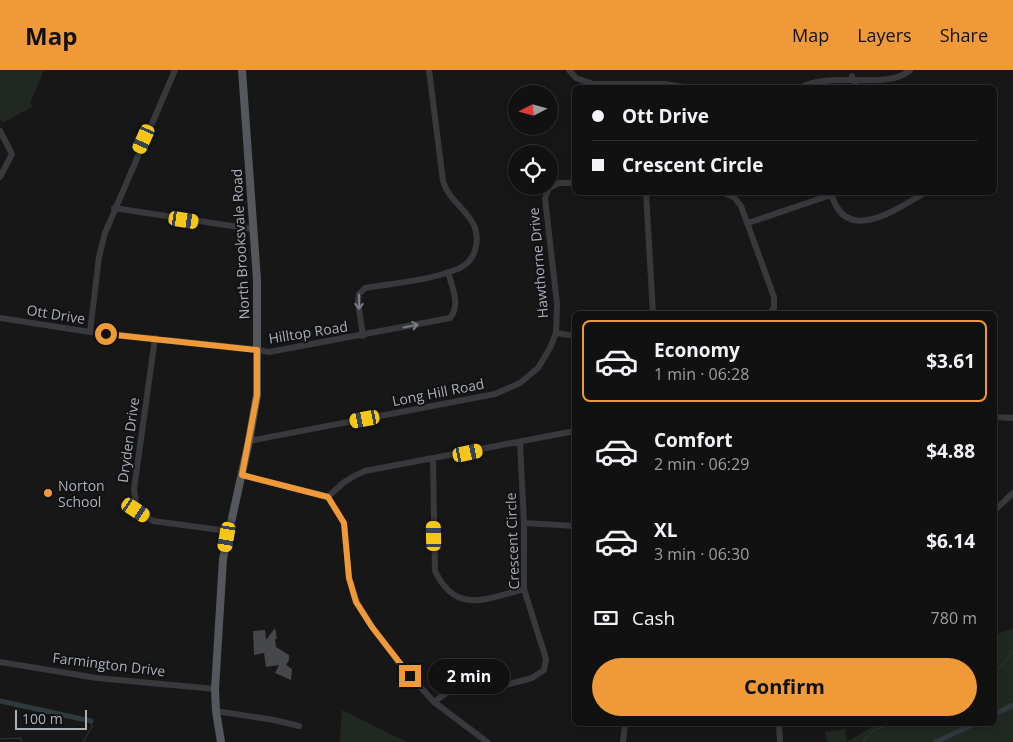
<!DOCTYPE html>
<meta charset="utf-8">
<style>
:root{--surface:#111112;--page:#1e1f20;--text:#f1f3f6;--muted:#9c9d9f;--line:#303132;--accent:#ef9938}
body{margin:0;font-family:"Open Sans",sans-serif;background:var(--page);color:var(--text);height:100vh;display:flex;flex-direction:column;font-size:19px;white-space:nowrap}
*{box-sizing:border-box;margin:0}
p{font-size:16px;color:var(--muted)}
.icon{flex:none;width:28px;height:28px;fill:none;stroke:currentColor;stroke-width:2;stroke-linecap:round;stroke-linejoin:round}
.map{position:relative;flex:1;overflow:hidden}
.side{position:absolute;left:572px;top:241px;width:425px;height:415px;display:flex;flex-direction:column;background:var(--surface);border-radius:8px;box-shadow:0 2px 8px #0003,0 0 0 1px var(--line)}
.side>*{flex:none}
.top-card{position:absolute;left:572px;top:15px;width:425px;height:110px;border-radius:8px;box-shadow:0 2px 8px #0003,0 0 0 1px var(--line);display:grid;align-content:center;height:110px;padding:0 20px;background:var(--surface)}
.needle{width:32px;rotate:264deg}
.controls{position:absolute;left:508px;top:15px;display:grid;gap:10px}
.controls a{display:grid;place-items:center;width:50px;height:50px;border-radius:50%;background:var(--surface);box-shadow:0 2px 8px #0003,0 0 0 1px var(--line);font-size:25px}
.scale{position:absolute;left:15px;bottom:12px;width:72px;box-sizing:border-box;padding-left:5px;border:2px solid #a9b0b8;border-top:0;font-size:14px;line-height:18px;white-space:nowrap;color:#a9b0b8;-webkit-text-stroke:4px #121214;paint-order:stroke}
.end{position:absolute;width:22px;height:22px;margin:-11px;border:6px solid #ef9938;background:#111;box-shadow:0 0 0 2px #111}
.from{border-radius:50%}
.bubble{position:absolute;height:35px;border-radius:18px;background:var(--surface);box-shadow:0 2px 8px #0003,0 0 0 1px var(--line);font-size:16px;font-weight:700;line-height:35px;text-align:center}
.car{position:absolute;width:15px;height:30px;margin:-15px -8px;border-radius:6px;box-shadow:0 0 4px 1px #0007;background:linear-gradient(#f5c518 24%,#345 0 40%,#f5c518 0 76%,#345 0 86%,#f5c518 0)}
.top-card b{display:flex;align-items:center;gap:18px;height:48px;font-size:19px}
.top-card b+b{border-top:1px solid var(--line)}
.top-card i{width:12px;height:12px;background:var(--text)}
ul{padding:9px 0 0;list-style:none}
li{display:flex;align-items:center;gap:15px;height:82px;margin:0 10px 8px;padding:0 10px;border:2px solid transparent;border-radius:8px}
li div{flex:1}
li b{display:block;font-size:19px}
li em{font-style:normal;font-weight:700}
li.on{border-color:var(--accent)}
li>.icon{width:45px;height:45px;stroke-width:1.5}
.pay{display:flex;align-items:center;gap:12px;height:55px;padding:0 20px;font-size:19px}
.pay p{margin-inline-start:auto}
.action{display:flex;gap:10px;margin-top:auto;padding:10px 20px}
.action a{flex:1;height:58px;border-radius:30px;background:var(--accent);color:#111;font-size:20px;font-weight:700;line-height:58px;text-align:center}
header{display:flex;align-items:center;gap:30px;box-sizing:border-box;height:70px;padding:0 25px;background:var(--accent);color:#111}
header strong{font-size:24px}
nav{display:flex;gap:28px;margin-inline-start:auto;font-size:18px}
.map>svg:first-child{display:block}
.green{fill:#212821}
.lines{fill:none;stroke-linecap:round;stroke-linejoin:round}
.stream{stroke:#2f393e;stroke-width:1}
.canal{stroke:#2f393e;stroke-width:5}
.building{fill:#46474b}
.minor{stroke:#38393d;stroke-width:6}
.major{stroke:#54575c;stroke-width:8}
.oneway{stroke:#767a81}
.route{stroke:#ef9938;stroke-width:6}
.poi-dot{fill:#ef9938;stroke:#121214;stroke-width:2}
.labels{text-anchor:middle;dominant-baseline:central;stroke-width:4;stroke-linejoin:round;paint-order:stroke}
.street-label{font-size:14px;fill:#a9b0b8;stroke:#121214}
.poi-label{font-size:14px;fill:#a9b0b8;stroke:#121214;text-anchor:start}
</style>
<header>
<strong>Map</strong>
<nav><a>Map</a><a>Layers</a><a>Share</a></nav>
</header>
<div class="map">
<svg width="1013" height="672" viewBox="0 0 1013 672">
<rect width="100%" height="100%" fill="#171718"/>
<!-- green -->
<path class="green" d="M0,0H44L30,34L34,36L2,53L0,48Z
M1013,558V672H827L825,662L845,659L847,672L877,654H995V565Z
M342,640L407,672H340Z"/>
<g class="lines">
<!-- stream -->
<path class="stream" d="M995,603L1013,582
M0,669L21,668V672
M83,672L92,657L91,651
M863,672C876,655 881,658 899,654"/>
<!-- canal -->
<path class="canal" d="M0,631L91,651
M995,644L1013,635
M936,672L974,654"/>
</g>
<!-- building -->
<path class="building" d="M275,558L277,569H275L276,577L289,585V590L286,595L292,599L291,610L275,603L279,595L266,597L264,583L254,585L253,561L265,560L266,570Z"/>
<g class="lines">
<!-- minor -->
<path class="minor" d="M569,0L576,8L593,14H664L690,18
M852,6L856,18
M800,18C830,0 888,21 910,0
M0,61L12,84L0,107
M646,122L653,244
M721,122L734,127L741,136L774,227V238L769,244
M831,122C844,177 897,139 926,122
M114,138L252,159
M748,153L831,125
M0,248L90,262L253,279L269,282L450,248C461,235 452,217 448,202
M90,262L99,187L105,163L175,0
M556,263L575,266
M363,266L358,232L359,224L365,218C389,214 449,208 466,194C476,186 479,170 475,158C469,140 449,132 443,111L429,0
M155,268L134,419L137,440L153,451L228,461
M995,347L1013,348
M249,371L495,324L520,313L538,298L550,278L556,263L557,234L545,128L549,118L559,113H575
M433,390L435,501C456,545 486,529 524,519
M242,405L328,427C340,415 349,407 365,401L575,361
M328,427L344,453L349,508L357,532L372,557L399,593L434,632L487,672
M995,440L1013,423
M524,453L575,456
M0,592L97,608L215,619
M434,632L453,618L473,615L502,616L532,608L544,600L546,589L524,519V453L520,372
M216,641L274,650L299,656
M779,654L780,672
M623,672L625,654"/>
<!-- major -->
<path class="major" d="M221,672L216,641L215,619L223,489L249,371L257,325V210L242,0"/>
</g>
<!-- one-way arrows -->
<defs><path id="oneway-shaft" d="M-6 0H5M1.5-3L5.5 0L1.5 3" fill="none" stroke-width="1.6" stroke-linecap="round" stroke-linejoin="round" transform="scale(1.25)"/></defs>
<g class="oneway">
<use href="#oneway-shaft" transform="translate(359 232) rotate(90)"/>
<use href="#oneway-shaft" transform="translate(411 256) rotate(-12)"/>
</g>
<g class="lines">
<!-- route -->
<path class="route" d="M106,264L257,280V325L242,405L328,427L344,453L349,508L356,532L372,557L410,606"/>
</g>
<!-- markers -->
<circle class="poi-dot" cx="48" cy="423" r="5"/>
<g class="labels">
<!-- street labels -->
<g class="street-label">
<text transform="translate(240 174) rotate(-93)">North Brooksvale Road</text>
<text transform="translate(538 193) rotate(-95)">Hawthorne Drive</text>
<text transform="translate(56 244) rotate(9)">Ott Drive</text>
<text transform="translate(308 262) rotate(-9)">Hilltop Road</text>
<text transform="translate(438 322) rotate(-11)">Long Hill Road</text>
<text transform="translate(128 370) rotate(-82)">Dryden Drive</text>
<text transform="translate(512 471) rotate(-92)">Crescent Circle</text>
<text transform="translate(109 594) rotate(7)">Farmington Drive</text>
</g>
<!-- poi labels -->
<g class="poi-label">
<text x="58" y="415">Norton<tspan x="58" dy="16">School</tspan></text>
</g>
</g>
</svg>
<div class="controls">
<a><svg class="needle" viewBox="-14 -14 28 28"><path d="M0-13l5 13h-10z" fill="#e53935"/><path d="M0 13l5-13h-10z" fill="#9c9d9f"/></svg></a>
<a><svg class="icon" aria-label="locate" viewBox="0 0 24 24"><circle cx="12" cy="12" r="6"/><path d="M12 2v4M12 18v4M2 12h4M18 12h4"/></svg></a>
</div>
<div class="scale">100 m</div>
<i class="end from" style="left:106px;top:264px"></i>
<i class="end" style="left:410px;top:606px"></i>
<div class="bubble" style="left:428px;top:589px;width:82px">2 min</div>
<i class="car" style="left:144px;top:69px;rotate:204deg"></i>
<i class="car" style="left:184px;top:150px;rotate:99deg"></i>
<i class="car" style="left:365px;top:349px;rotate:259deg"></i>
<i class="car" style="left:468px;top:383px;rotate:78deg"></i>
<i class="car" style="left:136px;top:440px;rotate:124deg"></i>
<i class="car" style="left:434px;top:466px;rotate:359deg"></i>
<i class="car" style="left:227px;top:467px;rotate:190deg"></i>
<div class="top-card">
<b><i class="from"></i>Ott Drive</b>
<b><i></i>Crescent Circle</b>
</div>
<section class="side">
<ul>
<li class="on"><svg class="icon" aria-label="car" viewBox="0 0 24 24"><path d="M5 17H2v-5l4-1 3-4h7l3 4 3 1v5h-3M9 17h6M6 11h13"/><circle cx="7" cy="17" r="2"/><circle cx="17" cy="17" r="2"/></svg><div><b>Economy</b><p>1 min · 06:28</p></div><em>$3.61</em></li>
<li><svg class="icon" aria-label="car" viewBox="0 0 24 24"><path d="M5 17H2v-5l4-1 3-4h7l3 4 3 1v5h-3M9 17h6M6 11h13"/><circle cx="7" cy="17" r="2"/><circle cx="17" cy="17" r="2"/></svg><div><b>Comfort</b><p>2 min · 06:29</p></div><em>$4.88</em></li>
<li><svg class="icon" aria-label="car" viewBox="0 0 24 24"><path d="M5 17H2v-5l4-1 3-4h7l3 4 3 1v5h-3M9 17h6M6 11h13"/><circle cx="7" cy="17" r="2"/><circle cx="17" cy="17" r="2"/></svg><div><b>XL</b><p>3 min · 06:30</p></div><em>$6.14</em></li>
</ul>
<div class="pay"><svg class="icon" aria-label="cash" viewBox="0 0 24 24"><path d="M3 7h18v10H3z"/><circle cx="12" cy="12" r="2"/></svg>Cash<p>780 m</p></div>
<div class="action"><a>Confirm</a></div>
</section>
</div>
